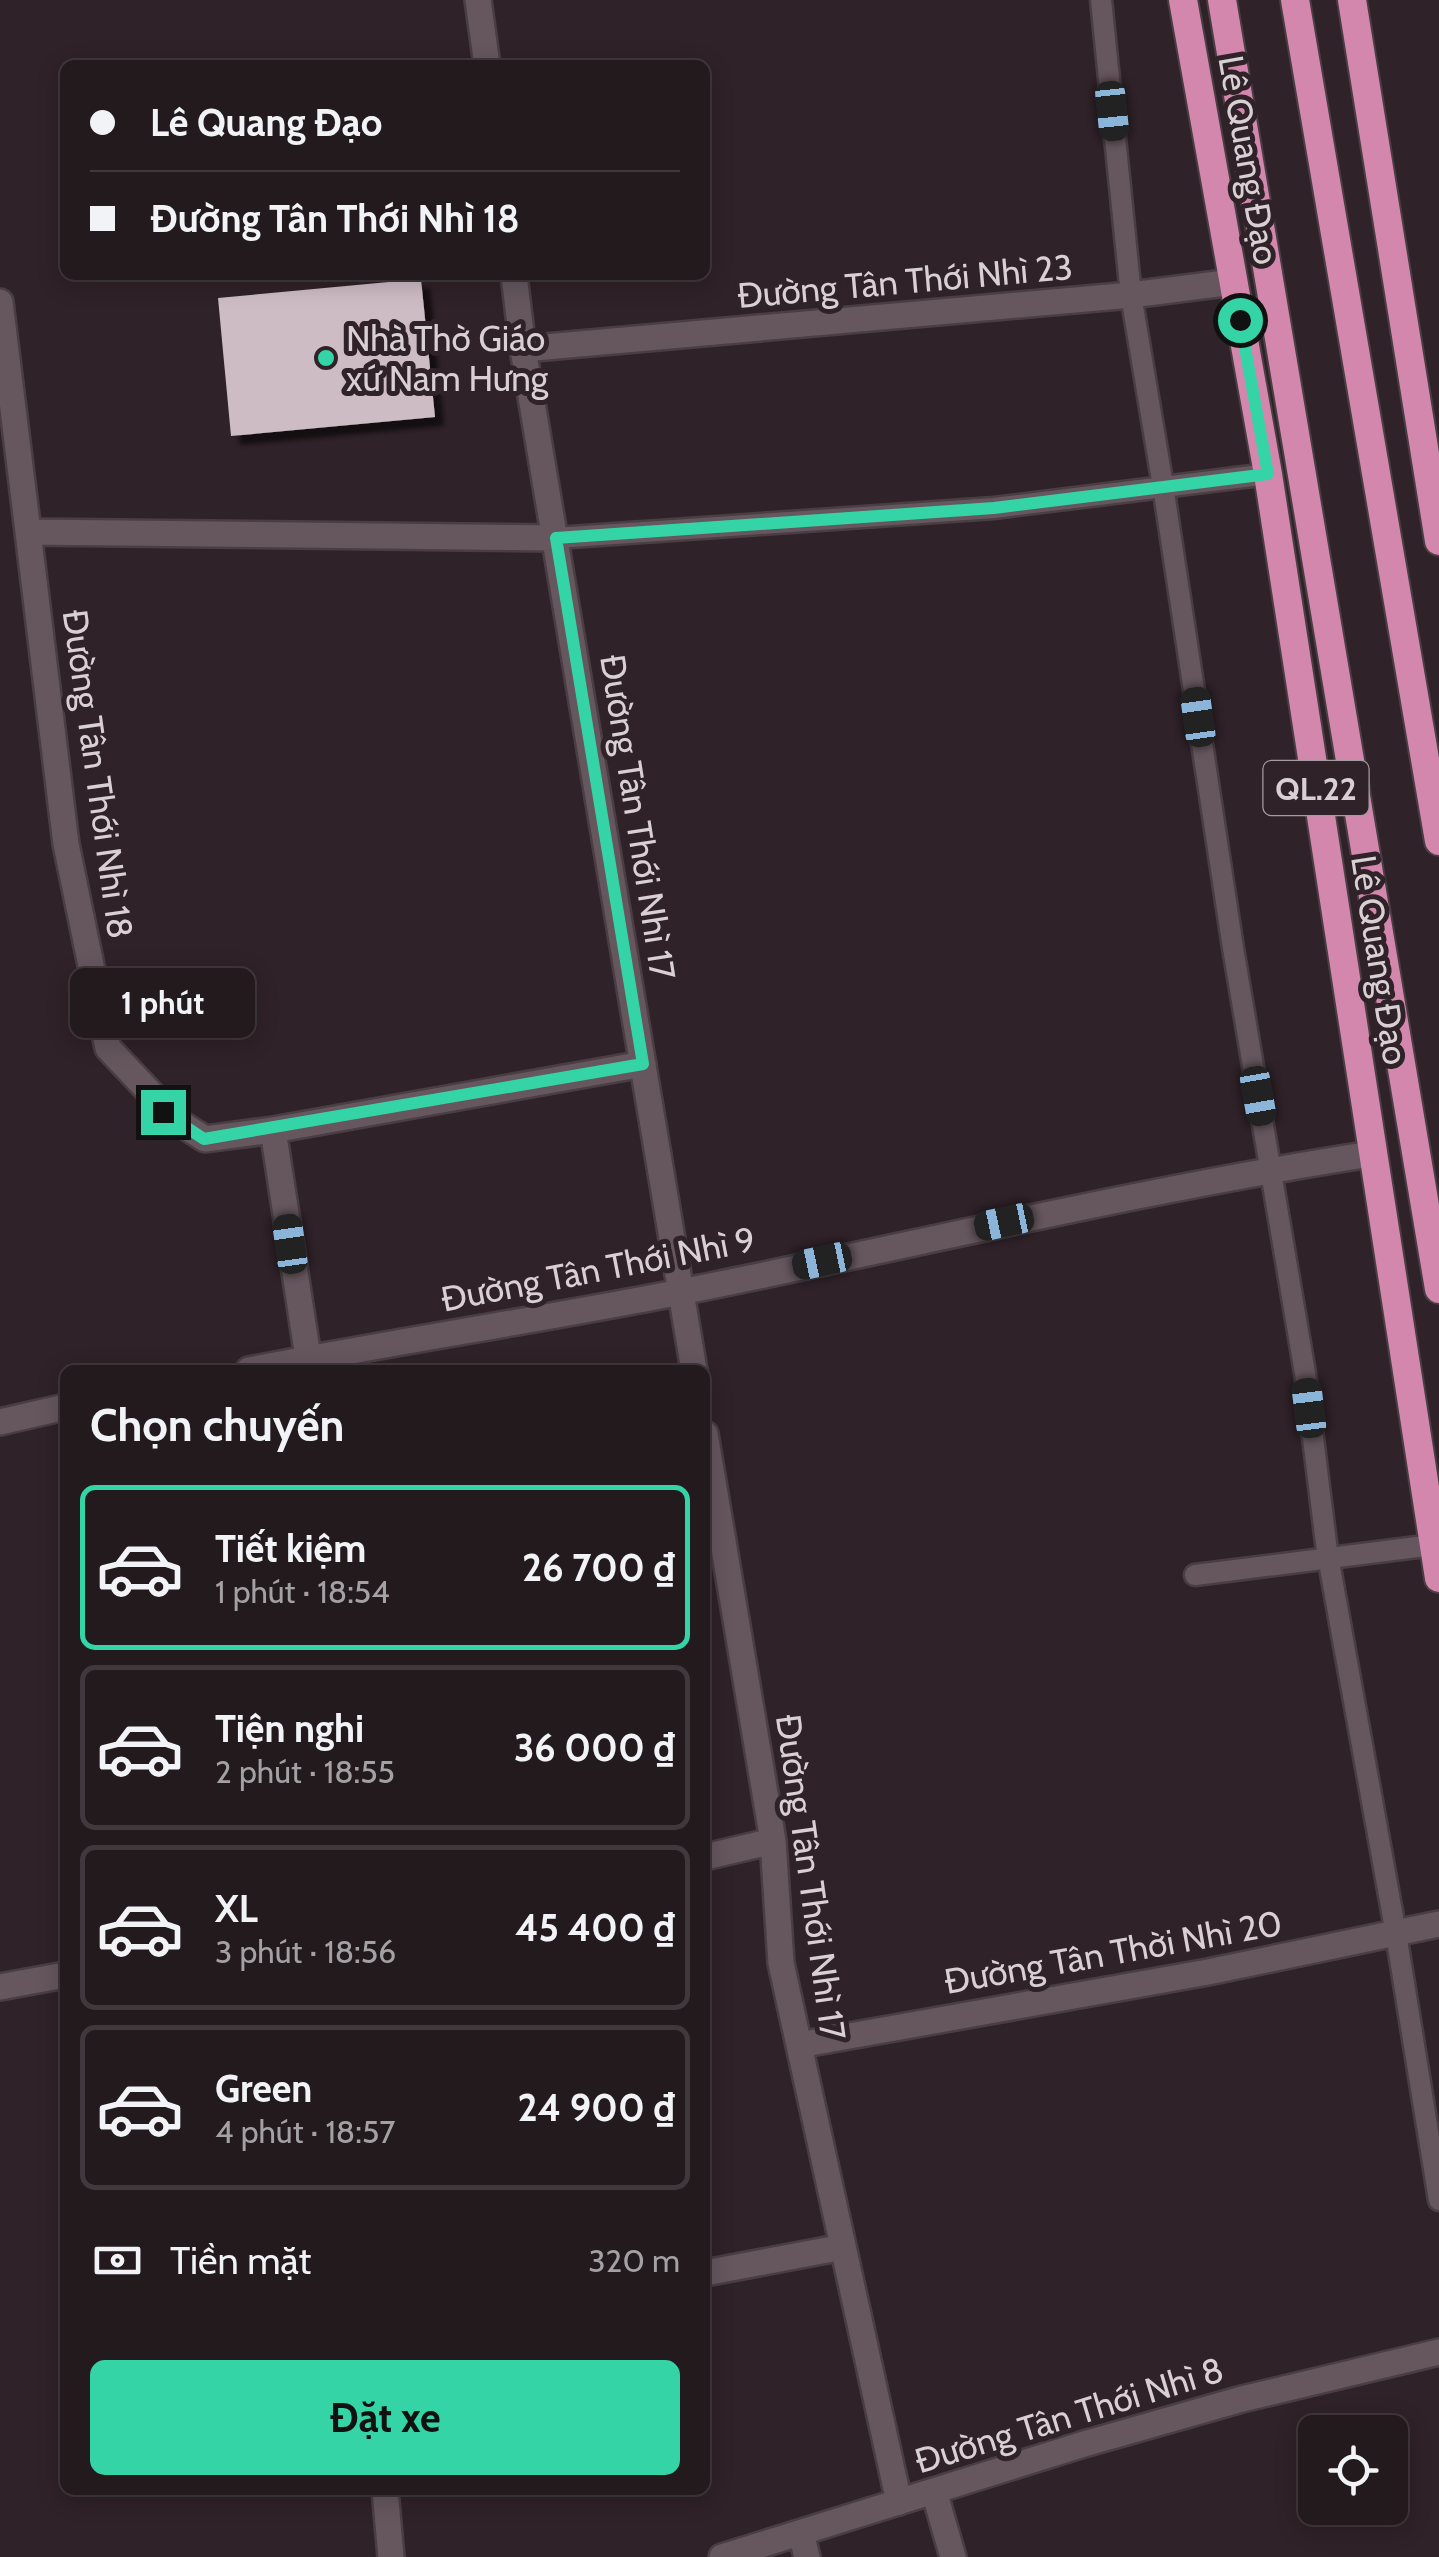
<!DOCTYPE html>
<html lang="vi">
<meta charset="utf-8">
<style>
:root{--surface:#231a1e;--page:#2b2327;--text:#f1f3f6;--muted:#a3a1a4;--line:#40383c;--accent:#35d4a7}
body{margin:0;font-family:Cabin,sans-serif;background:var(--page);color:var(--text);height:100vh;display:flex;flex-direction:column;font-size:38px;white-space:nowrap}
*{box-sizing:border-box;margin:0}
p{font-size:32px;color:var(--muted)}
.icon{flex:none;width:55px;height:55px;fill:none;stroke:currentColor;stroke-width:2;stroke-linecap:round;stroke-linejoin:round}
.map{position:relative;flex:1;overflow:hidden}
.side{position:absolute;left:60px;top:1365px;width:650px;height:1130px;display:flex;flex-direction:column;background:var(--surface);border-radius:15px;box-shadow:0 5px 25px #0003,0 0 0 2px var(--line)}
.side>*{flex:none}
.guide{position:absolute;left:60px;top:60px;width:650px;height:220px;border-radius:15px;box-shadow:0 5px 25px #0003,0 0 0 2px var(--line);display:grid;align-content:center;height:220px;padding:0 30px;background:var(--surface)}
.buttons{position:absolute;left:1298px;top:2415px;display:grid;gap:20px}
.buttons a{display:grid;place-items:center;width:110px;height:110px;border-radius:15px;background:var(--surface);box-shadow:0 5px 25px #0003,0 0 0 2px var(--line);font-size:50px}
.end{position:absolute;width:45px;height:45px;margin:-22px;border:12px solid #35d4a7;background:#111;box-shadow:0 0 0 5px #111}
.from{border-radius:50%}
.bubble{position:absolute;height:70px;border-radius:15px;background:var(--surface);box-shadow:0 5px 25px #0003,0 0 0 2px var(--line);font-size:32px;font-weight:800;line-height:70px;text-align:center}
.car{position:absolute;width:30px;height:60px;margin:-30px -15px;border-radius:12px;box-shadow:0 0 8px 2px #0007;background:linear-gradient(#222 24%,#8ab4d8 0 40%,#222 0 76%,#8ab4d8 0 86%,#222 0)}
.guide b{display:flex;align-items:center;gap:35px;height:95px;font-size:38px}
.guide b+b{border-top:2px solid var(--line)}
.guide i{width:25px;height:25px;background:var(--text)}
ul{padding:0;list-style:none}
li{display:flex;align-items:center;gap:30px;height:165px;margin:0 20px 15px;padding:0 10px;border:5px solid var(--line);border-radius:15px}
li div{flex:1}
li b{display:block;font-size:38px}
li em{font-style:normal;font-weight:800}
li.on{border-color:var(--accent)}
li>.icon{width:90px;height:90px;stroke-width:1.5}
h2{padding:0 30px;font-size:45px;line-height:120px}
.pay{display:flex;align-items:center;gap:25px;height:110px;padding:0 30px;font-size:38px}
.pay p{margin-inline-start:auto}
.button{display:flex;gap:20px;margin-top:auto;padding:20px 30px}
.button a{flex:1;height:115px;border-radius:15px;background:var(--accent);color:#111;font-size:40px;font-weight:800;line-height:115px;text-align:center}
.map>svg:first-child{display:block}
.building{fill:#cebcc4;filter:url(#shadow)}
.lines{fill:none;stroke-linecap:round;stroke-linejoin:round}
.service-casing{stroke:#493e43;stroke-width:25}
.minor-casing{stroke:#493e43;stroke-width:30}
.tertiary-casing{stroke:#493e43;stroke-width:30}
.trunk-casing{stroke:#493e43;stroke-width:32}
.service{stroke:#66575e;stroke-width:20}
.minor{stroke:#66575e;stroke-width:25}
.tertiary{stroke:#66575e;stroke-width:25}
.trunk{stroke:#d387ac;stroke-width:28}
.route{stroke:#35d4a7;stroke-width:12}
.poi-dot{fill:#35d4a7;stroke:#2f2228;stroke-width:4}
.labels{text-anchor:middle;dominant-baseline:central;stroke-width:10;stroke-linejoin:round;paint-order:stroke}
.shield{fill:#2f2228;stroke:#a69ca0;stroke-width:2.5}
.shield-label{font-size:32px;font-weight:bold;fill:#d9d0d3}
.street-label{font-size:35px;fill:#d9d0d3;stroke:#2f2228}
.poi-label{font-size:35px;fill:#d9d0d3;stroke:#2f2228;text-anchor:start}
</style>
<div class="map">
<svg width="1439" height="2557" viewBox="0 0 1439 2557">
<defs>
<filter id="shadow"><feDropShadow dx="9" dy="9" stdDeviation="2.5" flood-color="#0009"/></filter>
</defs>
<rect width="100%" height="100%" fill="#2f2228"/>
<!-- building -->
<path class="building" d="M421,279L435,417L231,436L218,298Z"/>
<g class="lines">
<defs>
<path id="service" d="M1101,0L1131,295L1163,486L1233,948L1305,1373L1327,1551L1396,1934L1439,2200
M556,538L994,508L1268,474
M1195,1575L1433,1545"/>
<path id="minor" d="M478,0L487,65
M514,275L523,349L694,1370
M0,302L66,844L108,1048L159,1102L163,1112L205,1139L273,1130L310,1370
M523,349L1131,295L1233,282
M30,532L556,538
M273,1130L643,1064
M249,1370C393,1342 538,1320 681,1292C911,1246 1139,1190 1371,1154
M0,1422L65,1407
M705,1434L773,1841L781,1963L899,2502
M705,1857L773,1841
M0,1987L65,1975
M799,2045L1208,1972L1439,1924
M705,2273L843,2247
M385,2490L391,2557
M934,2491L953,2557
M801,2533L807,2557"/>
<path id="tertiary" d="M722,2557L1084,2444L1242,2399L1439,2352"/>
<path id="trunk" d="M1183,0L1268,474L1439,1578
M1222,0L1439,1289
M1295,0L1439,841
M1352,0L1439,541"/>
</defs>
<!-- service casing -->
<use href="#service" class="service-casing"/>
<!-- minor casing -->
<use href="#minor" class="minor-casing"/>
<!-- tertiary casing -->
<use href="#tertiary" class="tertiary-casing"/>
<!-- trunk casing -->
<use href="#trunk" class="trunk-casing"/>
<!-- service -->
<use href="#service" class="service"/>
<!-- minor -->
<use href="#minor" class="minor"/>
<!-- tertiary -->
<use href="#tertiary" class="tertiary"/>
<!-- trunk -->
<use href="#trunk" class="trunk"/>
</g>
<g class="lines">
<!-- route -->
<path class="route" d="M163,1112L204,1139L643,1064L556,538L994,508L1268,474L1240,320"/>
</g>
<!-- markers -->
<circle class="poi-dot" cx="326" cy="358" r="10"/>
<g class="labels">
<!-- shield labels -->
<rect class="shield" x="1263.5" y="761" width="105" height="54" rx="8"/>
<g class="shield-label">
<text x="1316" y="788">QL.22</text>
</g>
<!-- street labels -->
<g class="street-label">
<text transform="translate(1249 160) rotate(80)">Lê Quang Đạo</text>
<text transform="translate(905 281) rotate(-5)">Đường Tân Thới Nhì 23</text>
<text transform="translate(98 774) rotate(82)">Đường Tân Thới Nhì 18</text>
<text transform="translate(638 817) rotate(81)">Đường Tân Thới Nhì 17</text>
<text transform="translate(1380 960) rotate(81)">Lê Quang Đạo</text>
<text transform="translate(598 1269) rotate(-11)">Đường Tân Thới Nhì 9</text>
<text transform="translate(811 1877) rotate(82)">Đường Tân Thới Nhì 17</text>
<text transform="translate(1113 1952) rotate(-10)">Đường Tân Thời Nhì 20</text>
<text transform="translate(1069 2415) rotate(-17)">Đường Tân Thới Nhì 8</text>
</g>
<!-- poi labels -->
<g class="poi-label">
<text x="346" y="338">Nhà Thờ Giáo<tspan x="346" dy="40">xứ Nam Hưng</tspan></text>
</g>
</g>
</svg>
<div class="buttons">
<a><svg class="icon" aria-label="locate" viewBox="0 0 24 24"><circle cx="12" cy="12" r="6"/><path d="M12 2v4M12 18v4M2 12h4M18 12h4"/></svg></a>
</div>
<i class="end from" style="left:1240px;top:320px"></i>
<i class="end" style="left:163px;top:1112px"></i>
<div class="bubble" style="left:70px;top:968px;width:185px">1 phút</div>
<i class="car" style="left:1112px;top:111px;rotate:174deg"></i>
<i class="car" style="left:1198px;top:717px;rotate:352deg"></i>
<i class="car" style="left:1258px;top:1096px;rotate:170deg"></i>
<i class="car" style="left:1004px;top:1222px;rotate:258deg"></i>
<i class="car" style="left:290px;top:1244px;rotate:352deg"></i>
<i class="car" style="left:822px;top:1261px;rotate:258deg"></i>
<i class="car" style="left:1309px;top:1408px;rotate:353deg"></i>
<div class="guide">
<b><i class="from"></i>Lê Quang Đạo</b>
<b><i></i>Đường Tân Thới Nhì 18</b>
</div>
<section class="side">
<h2>Chọn chuyến</h2>
<ul>
<li class="on"><svg class="icon" aria-label="car" viewBox="0 0 24 24"><path d="M5 17H2v-5l4-1 3-4h7l3 4 3 1v5h-3M9 17h6M6 11h13"/><circle cx="7" cy="17" r="2"/><circle cx="17" cy="17" r="2"/></svg><div><b>Tiết kiệm</b><p>1 phút · 18:54</p></div><em>26 700 ₫</em></li>
<li><svg class="icon" aria-label="car" viewBox="0 0 24 24"><path d="M5 17H2v-5l4-1 3-4h7l3 4 3 1v5h-3M9 17h6M6 11h13"/><circle cx="7" cy="17" r="2"/><circle cx="17" cy="17" r="2"/></svg><div><b>Tiện nghi</b><p>2 phút · 18:55</p></div><em>36 000 ₫</em></li>
<li><svg class="icon" aria-label="car" viewBox="0 0 24 24"><path d="M5 17H2v-5l4-1 3-4h7l3 4 3 1v5h-3M9 17h6M6 11h13"/><circle cx="7" cy="17" r="2"/><circle cx="17" cy="17" r="2"/></svg><div><b>XL</b><p>3 phút · 18:56</p></div><em>45 400 ₫</em></li>
<li><svg class="icon" aria-label="car" viewBox="0 0 24 24"><path d="M5 17H2v-5l4-1 3-4h7l3 4 3 1v5h-3M9 17h6M6 11h13"/><circle cx="7" cy="17" r="2"/><circle cx="17" cy="17" r="2"/></svg><div><b>Green</b><p>4 phút · 18:57</p></div><em>24 900 ₫</em></li>
</ul>
<div class="pay"><svg class="icon" aria-label="cash" viewBox="0 0 24 24"><path d="M3 7h18v10H3z"/><circle cx="12" cy="12" r="2"/></svg>Tiền mặt<p>320 m</p></div>
<div class="button"><a>Đặt xe</a></div>
</section>
</div>
